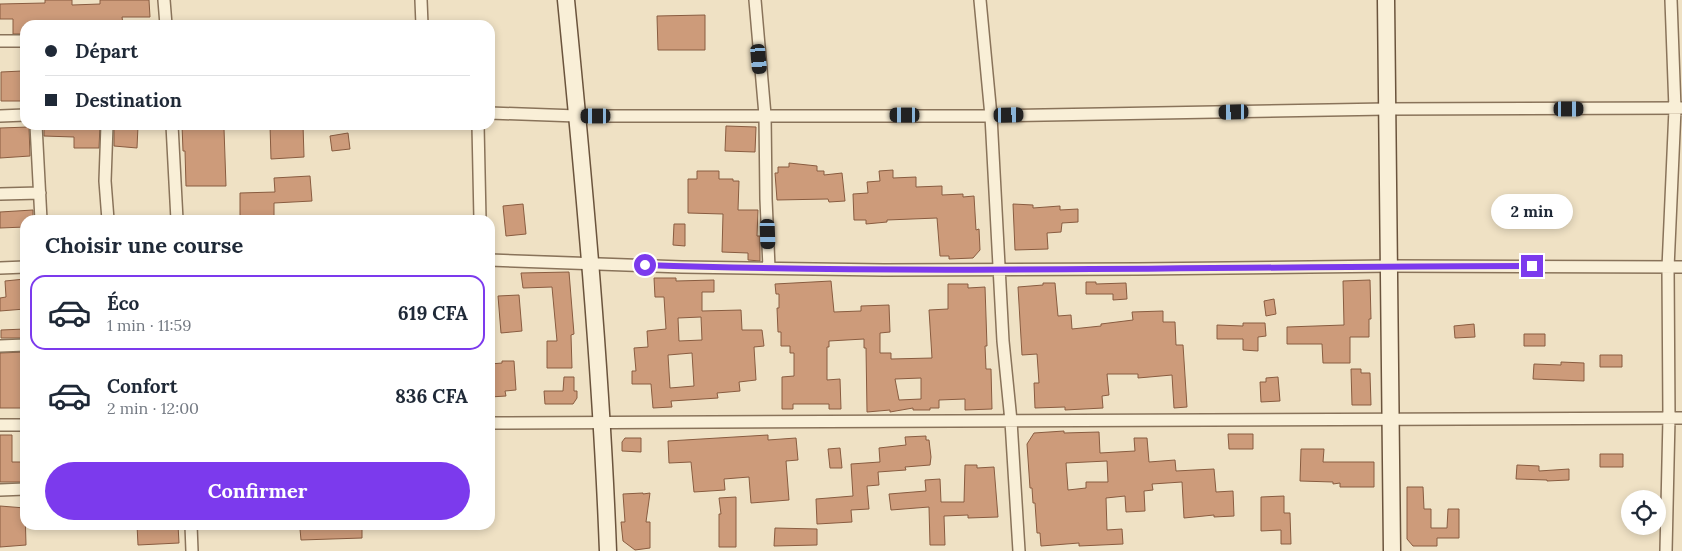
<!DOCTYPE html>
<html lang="fr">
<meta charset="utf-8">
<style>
:root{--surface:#fff;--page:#f2f2f3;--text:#1f2937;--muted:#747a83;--line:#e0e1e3;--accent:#7c3aed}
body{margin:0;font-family:Lora,serif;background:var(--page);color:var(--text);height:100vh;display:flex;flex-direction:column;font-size:19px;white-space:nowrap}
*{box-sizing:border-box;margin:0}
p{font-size:16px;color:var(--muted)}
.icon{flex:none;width:28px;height:28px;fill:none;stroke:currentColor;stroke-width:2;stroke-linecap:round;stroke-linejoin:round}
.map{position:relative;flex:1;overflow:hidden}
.side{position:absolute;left:20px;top:215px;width:475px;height:315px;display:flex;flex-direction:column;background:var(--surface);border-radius:15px;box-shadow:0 2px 8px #0003}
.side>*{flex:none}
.hud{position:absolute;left:20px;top:20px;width:475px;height:110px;border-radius:15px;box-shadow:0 2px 8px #0003;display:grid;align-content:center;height:110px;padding:0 25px;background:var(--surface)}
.controls{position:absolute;left:1621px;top:490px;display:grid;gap:10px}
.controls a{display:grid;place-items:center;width:45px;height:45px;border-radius:50%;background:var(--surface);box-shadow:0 2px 8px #0003;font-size:25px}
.end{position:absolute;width:22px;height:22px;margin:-11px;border:6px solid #7c3aed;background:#fff;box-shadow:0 0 0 2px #fff}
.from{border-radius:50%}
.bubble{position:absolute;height:35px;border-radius:18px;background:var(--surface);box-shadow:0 2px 8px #0003;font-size:16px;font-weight:800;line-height:35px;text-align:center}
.car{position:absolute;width:15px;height:30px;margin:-15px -8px;border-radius:6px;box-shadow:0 0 4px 1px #0007;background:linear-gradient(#222 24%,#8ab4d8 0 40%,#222 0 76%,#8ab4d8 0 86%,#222 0)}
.hud b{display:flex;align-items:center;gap:18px;height:48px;font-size:19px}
.hud b+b{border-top:1px solid var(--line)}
.hud i{width:12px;height:12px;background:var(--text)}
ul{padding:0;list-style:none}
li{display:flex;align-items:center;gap:15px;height:75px;margin:0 10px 8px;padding:0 15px;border:2px solid transparent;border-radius:15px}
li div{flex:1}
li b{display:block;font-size:19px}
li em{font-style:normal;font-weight:800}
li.active{border-color:var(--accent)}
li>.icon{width:45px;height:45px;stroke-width:1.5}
h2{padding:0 25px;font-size:22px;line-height:60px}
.primary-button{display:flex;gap:10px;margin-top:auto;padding:10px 25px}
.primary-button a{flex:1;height:58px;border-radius:30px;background:var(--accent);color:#fff;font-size:20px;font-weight:800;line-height:58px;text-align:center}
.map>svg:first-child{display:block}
.building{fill:#cd9b7a;stroke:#895c40;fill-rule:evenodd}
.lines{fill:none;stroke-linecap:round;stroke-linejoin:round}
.street-casing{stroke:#89735a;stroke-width:14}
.secondary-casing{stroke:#6b543d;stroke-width:19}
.street{stroke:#f9efd7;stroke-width:11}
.secondary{stroke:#f9efd7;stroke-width:16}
.route{stroke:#7c3aed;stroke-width:6}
</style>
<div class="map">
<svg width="1682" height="551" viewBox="0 0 1682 551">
<rect width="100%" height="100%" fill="#efe1c4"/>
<!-- building -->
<path class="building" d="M45,0H72V5L100,4V0H149L150,17H122L123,24L116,25H24V34H13V19H0V4L45,3Z
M705,15V50H658L657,16Z
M22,71L25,101H1V72Z
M74,125H100L99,148H74V137L44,136V126Z
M114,125L138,126L137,148L114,146Z
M182,125H210V129H224L226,186H186L185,151H183Z
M270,125H303L304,157L271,159Z
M726,126L756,127L755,152L725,151Z
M29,127L30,156L0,158V128Z
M348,133L350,149L332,151L330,136Z
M789,163L817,166V171H824V175L842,173L845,201L829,202L828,199L777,200L775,173H778V167H789Z
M893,170V178L916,177V187L942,186V195L963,194V197L974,196L976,230L979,229L980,250L973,258L949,259V256H940L937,218L887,220V222L866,224V220H854L853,194L868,193L867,182L880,181L879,171Z
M697,171H719V179H733V181H739L738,210H758L757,236H760V261L748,260V253L722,252L723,214L688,213V179H697Z
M310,176L312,201L274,203V216L240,217V193L275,192L274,178Z
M523,204L526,234L506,236L503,206Z
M1013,204L1033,205V208L1060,206V210L1078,209V222L1062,223L1061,232L1047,233L1048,249L1015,250Z
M33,210V220H25V227L0,228V212Z
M674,224H685V246L673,245Z
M569,272L574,334L571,335L572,368H547V341H557L552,287L523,288L521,273Z
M654,278H676V281L714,280V292H702V311L741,310L742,330H762L764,346L754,347L756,380L739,382L740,391L717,393L718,398L671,401L672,407L653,408L651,384H632V371H636L634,348L648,347L647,331L666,329L664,297H655ZM701,317L702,340L679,341L678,318ZM692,353L694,386L670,388L668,355Z
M25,279V309L0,311V298L6,297L5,281Z
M1370,280L1371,319H1369V337H1350V363H1323L1322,344H1287V327L1344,325L1343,281Z
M831,281L834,312L861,311V306L889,305L890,332L880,333V353H891V359L932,358L929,310L948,309V284H968V288L985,287L987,346H985L986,369H991L992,409L965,410V399L939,400V408H930V410H913V408L890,412V410L867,412L866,348H864V339L829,341V347H827V380L840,379L841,409H829V404H793V409H782V377L794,376V353H790V346H781V332H778L777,308H779V294H776L775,284ZM921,378V399L899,400L895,379Z
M1086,282H1096V284L1126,283L1127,299L1113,300V294H1086Z
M1043,283H1055L1058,316L1071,315L1072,329L1101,326V324L1133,320L1132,312L1163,311V322H1175L1176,345H1183L1187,407L1174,408L1172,375L1138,378V374H1107L1109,395L1102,396L1103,408L1065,410V407L1035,408L1034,383H1039L1037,354L1022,355L1018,287L1043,285Z
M519,295L522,331L501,333L498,296Z
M1274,299L1276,314L1266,316L1264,301Z
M1243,323H1265L1266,336L1258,337V351L1243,350V339H1217V325L1243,326Z
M1474,324L1475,337L1455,338L1454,326Z
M25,329V338H1V330Z
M1524,334H1545V346H1524Z
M25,352V367H23L22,408H0V353Z
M1600,355H1622V367H1600Z
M502,361H514L516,390L505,391L506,396L490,397V364L502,363Z
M1561,362L1584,363V381L1533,379L1534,364L1561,365Z
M1351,369H1361V373H1370L1371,405H1352Z
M564,377H574V391H577V398L573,404H545L544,391H563Z
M1278,377L1280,401L1261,402L1260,382H1266V378Z
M1064,431V433L1099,432L1100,453L1135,451L1134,438H1147L1149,462L1175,460L1176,471L1214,469L1216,492L1233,491L1234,516L1214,517V515L1184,518L1182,482L1152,484L1153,490L1144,491L1145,511L1126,512L1125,496L1106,498L1107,530L1122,529L1123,544L1079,546V543L1041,546L1040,533H1037L1035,503H1033L1032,488H1030L1027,444L1034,433ZM1107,461L1108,482H1086V488L1068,490L1066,463Z
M1228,434H1253V449H1229Z
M0,435H12V462H22L23,482H0Z
M768,435V440L796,438L798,460L786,461L789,500L751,503L749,477L724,479L725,490L694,492L691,462L669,463L668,441Z
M926,436V440H929L931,457L930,465L905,467L906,470L878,472L879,485L867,486L869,509L851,510L852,522L817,524L816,499L853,496L851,464L880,462L879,448L906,445L905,437Z
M625,438H641V452L622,451V442Z
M840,448L842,468H830L828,449Z
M1301,449H1324L1323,462H1374V487H1340V483L1333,484V482L1300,481Z
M1600,454H1623V467H1600Z
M965,465H977V468L994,467L998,517L968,518V515L944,516L945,545H930L929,507L891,510L889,494L926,491L925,480L940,479L941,502H964Z
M1517,465L1539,466V471L1569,469V480L1547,481V480L1516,479Z
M1407,487H1423L1424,509H1431V528H1447L1448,509H1459V538H1437V546H1413L1407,539Z
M643,493V494L650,493L646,522H650V548L635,550L623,541L621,522H625L623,494Z
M1284,496V513H1290L1291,544H1281V530L1261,531V497Z
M736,497V547H719V514H721L719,498Z
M0,506L25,508L26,545L0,547Z
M137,525H178L179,543L138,545Z
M306,525H362V538L301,540L300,529L306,528Z
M775,528L817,529V545L774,546Z"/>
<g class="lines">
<defs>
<path id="street" d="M164,0L166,25
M421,0L422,25
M755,0L765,115L766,199L769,268
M980,0L991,116L1003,341L1011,421L1019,551
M0,41H25
M490,113L577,116H991L1387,109L1682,108
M0,116L25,115
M36,125L41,220
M107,125L105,181L108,220
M172,125L177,220
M478,125L480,220
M0,194L40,193
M490,260L682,267L884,270L1138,269L1390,266L1682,267
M0,268L25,267
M0,346L25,345
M490,423L1682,418
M0,425H25
M0,490L25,489
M191,525L192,551
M1666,551L1669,418L1668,268L1675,109L1671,0"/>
<path id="secondary" d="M566,0C584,183 601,367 608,551
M1386,0L1392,551"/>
</defs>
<!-- street casing -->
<use href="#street" class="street-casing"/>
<!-- secondary casing -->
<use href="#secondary" class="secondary-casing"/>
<!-- street -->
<use href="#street" class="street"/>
<!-- secondary -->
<use href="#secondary" class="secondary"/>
</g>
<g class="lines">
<!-- route -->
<path class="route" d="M645,265C940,275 1236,266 1532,266"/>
</g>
</svg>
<div class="controls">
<a><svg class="icon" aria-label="locate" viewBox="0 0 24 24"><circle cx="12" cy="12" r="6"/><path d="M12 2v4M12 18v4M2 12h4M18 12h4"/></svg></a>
</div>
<i class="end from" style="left:645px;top:265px"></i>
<i class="end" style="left:1532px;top:266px"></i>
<div class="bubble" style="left:1491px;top:194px;width:82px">2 min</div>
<i class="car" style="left:759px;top:59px;rotate:175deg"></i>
<i class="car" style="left:1569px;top:109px;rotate:90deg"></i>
<i class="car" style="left:1234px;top:112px;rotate:269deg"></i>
<i class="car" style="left:905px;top:115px;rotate:270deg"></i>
<i class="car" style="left:1009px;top:115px;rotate:89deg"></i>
<i class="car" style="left:596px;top:116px;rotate:270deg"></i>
<i class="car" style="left:768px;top:234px;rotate:178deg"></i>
<div class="hud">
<b><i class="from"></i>Départ</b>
<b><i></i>Destination</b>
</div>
<section class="side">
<h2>Choisir une course</h2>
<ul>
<li class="active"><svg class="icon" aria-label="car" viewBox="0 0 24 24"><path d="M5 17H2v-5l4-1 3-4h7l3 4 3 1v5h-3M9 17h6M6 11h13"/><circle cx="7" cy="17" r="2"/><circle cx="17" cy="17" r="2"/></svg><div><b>Éco</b><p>1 min · 11:59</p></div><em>619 CFA</em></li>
<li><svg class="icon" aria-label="car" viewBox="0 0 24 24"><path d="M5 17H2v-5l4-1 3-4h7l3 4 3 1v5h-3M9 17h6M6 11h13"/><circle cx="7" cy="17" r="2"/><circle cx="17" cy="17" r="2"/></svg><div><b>Confort</b><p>2 min · 12:00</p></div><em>836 CFA</em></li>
</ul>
<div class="primary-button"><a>Confirmer</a></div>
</section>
</div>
